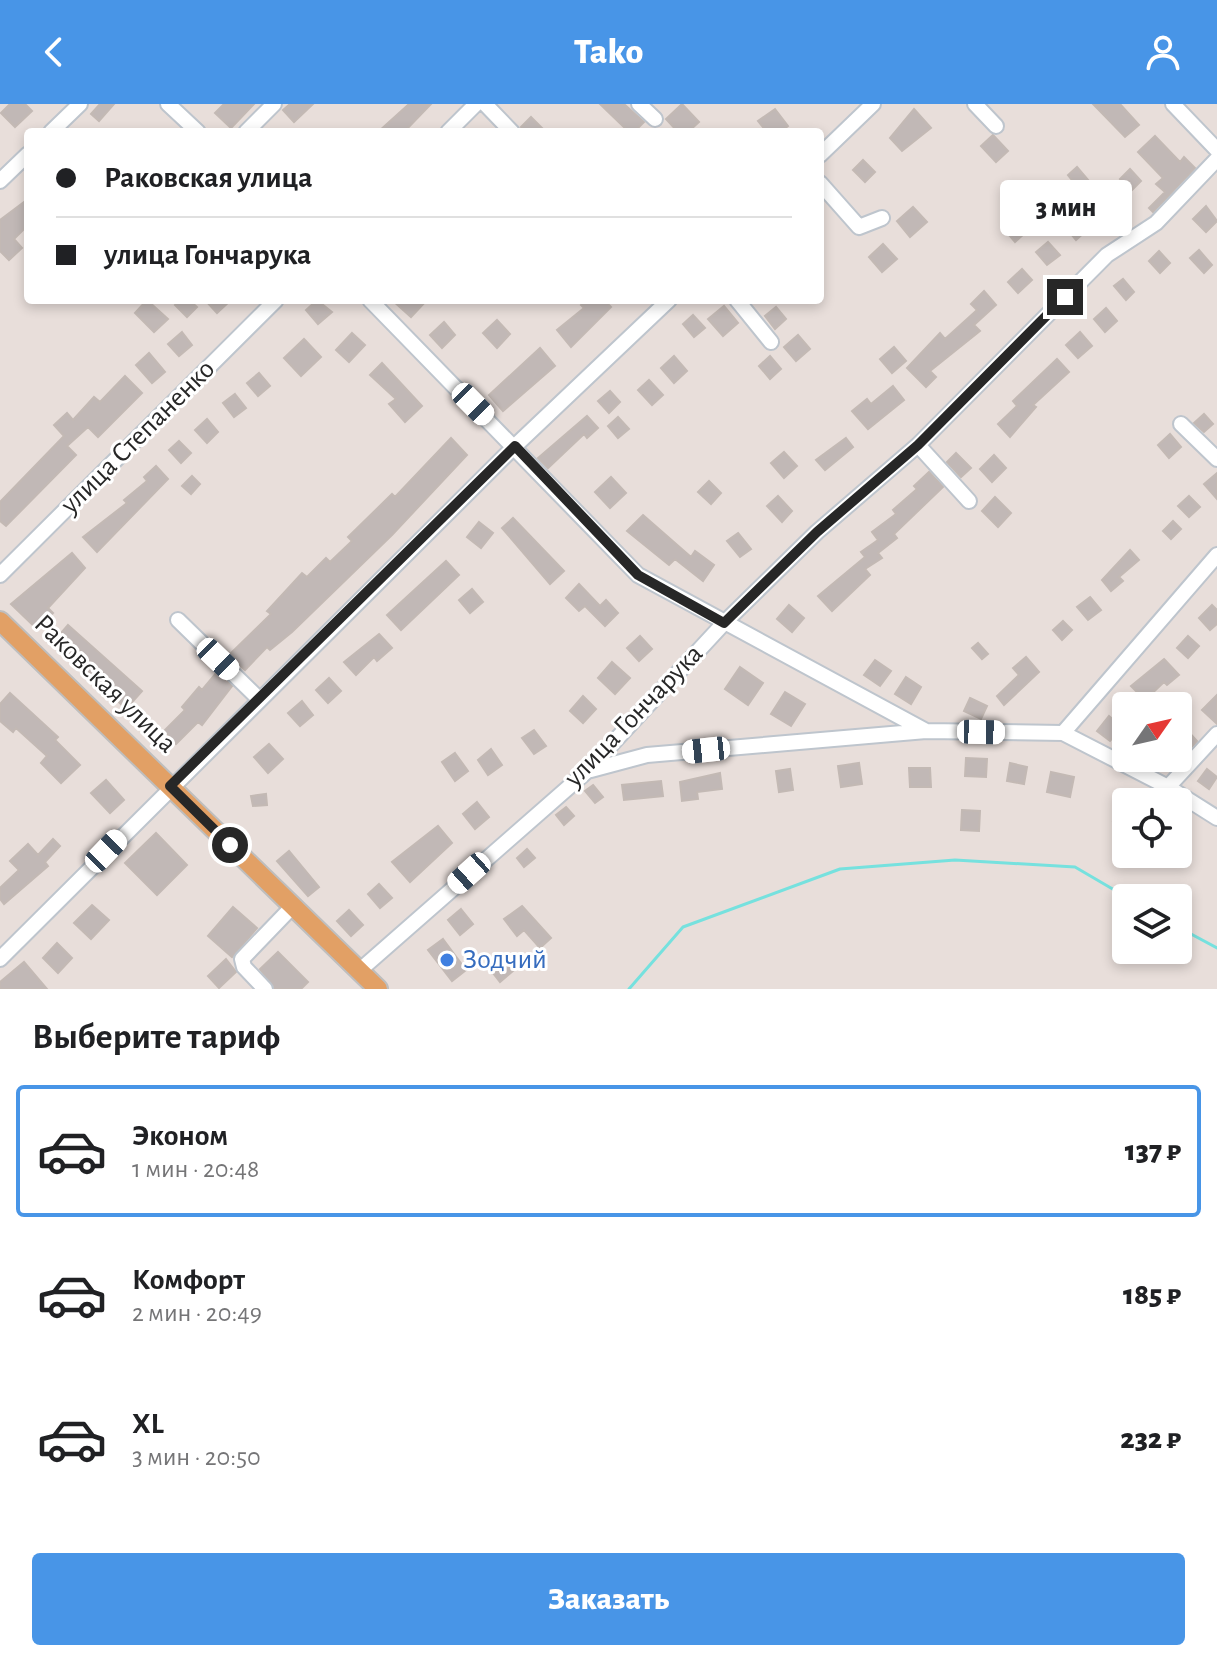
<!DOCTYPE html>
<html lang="ru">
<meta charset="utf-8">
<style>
:root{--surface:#fff;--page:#f6f6f6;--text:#202124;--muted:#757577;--line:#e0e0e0;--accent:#4895e7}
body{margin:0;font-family:"Alegreya Sans",sans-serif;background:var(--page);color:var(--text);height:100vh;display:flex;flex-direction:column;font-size:30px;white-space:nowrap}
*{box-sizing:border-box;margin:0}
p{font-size:26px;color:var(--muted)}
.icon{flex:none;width:44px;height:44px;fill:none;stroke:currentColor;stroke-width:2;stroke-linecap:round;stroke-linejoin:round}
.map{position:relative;height:885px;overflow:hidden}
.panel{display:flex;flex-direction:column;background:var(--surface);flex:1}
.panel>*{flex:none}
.top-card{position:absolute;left:24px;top:24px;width:800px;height:176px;border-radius:8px;box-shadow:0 4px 12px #0003;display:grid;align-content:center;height:176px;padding:0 32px;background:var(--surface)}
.needle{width:52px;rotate:56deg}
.buttons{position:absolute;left:1112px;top:588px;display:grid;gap:16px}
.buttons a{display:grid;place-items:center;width:80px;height:80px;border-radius:8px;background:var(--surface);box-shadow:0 4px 12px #0003;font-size:40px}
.end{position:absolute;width:36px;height:36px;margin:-18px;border:10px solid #272727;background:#fff;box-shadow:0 0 0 4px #fff}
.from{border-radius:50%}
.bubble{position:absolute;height:56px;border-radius:8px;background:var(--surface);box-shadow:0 4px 12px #0003;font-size:26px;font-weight:800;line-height:56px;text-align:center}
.car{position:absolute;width:24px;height:48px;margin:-24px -12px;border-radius:10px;box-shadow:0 0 6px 2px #0007;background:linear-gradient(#fff 24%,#345 0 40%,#fff 0 76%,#345 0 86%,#fff 0)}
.top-card b{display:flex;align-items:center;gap:28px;height:76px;font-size:30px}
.top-card b+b{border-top:2px solid var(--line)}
.top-card i{width:20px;height:20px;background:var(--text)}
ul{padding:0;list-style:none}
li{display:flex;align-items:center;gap:24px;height:132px;margin:0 16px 12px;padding:0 16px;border:4px solid transparent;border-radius:8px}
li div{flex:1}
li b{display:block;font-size:30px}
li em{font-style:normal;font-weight:800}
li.on{border-color:var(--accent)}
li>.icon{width:72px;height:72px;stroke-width:1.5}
h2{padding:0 32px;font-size:36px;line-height:96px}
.cta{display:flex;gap:16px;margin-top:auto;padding:16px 32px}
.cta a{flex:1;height:92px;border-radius:8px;background:var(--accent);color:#fff;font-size:32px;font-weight:800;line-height:92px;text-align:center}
header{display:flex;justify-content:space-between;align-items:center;height:104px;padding:0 32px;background:var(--accent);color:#fff;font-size:36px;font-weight:800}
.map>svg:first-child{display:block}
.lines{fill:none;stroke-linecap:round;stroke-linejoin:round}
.stream{stroke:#76e1de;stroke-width:3}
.building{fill:#c1b8b6;stroke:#c3b9b4;stroke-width:2}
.minor-casing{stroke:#bec5cd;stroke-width:18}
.major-casing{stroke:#bebebe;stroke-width:22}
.minor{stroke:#fff;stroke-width:14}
.major{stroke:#e2a065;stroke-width:18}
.route{stroke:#272727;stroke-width:10}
.shop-dot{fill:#3f7fe0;stroke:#fff;stroke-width:3}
.labels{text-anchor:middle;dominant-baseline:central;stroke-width:6;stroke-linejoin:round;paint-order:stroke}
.street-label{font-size:28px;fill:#272727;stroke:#fff}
.shop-label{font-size:28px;fill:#366cbe;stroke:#fff;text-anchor:start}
</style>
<header><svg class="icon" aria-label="back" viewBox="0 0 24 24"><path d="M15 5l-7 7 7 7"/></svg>Tako<svg class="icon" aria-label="person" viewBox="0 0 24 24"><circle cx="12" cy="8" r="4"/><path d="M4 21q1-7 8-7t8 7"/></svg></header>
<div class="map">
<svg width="1217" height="885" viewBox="0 0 1217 885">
<rect width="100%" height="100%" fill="#e8deda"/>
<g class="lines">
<!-- stream -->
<path class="stream" d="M1178,823L1217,844
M629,885L683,823L840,765L955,756L1075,763L1128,794"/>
</g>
<!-- building -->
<path class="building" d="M10,0H25L32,7L15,23L1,9Z
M100,0H114L99,17L91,10Z
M224,0H254L231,24L215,9Z
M290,0H313L294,18L283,6Z
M409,0H431L404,28H378Z
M600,0H624L644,18L634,28H629Z
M682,0L699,18L688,28H678L666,15Z
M1093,0H1120L1139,21L1125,33Z
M775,5L788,22L780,28H767L758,17Z
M914,5L931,24L902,47L890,34Z
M531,13L546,28H526L521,23Z
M993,31L1008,47L996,58L981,42Z
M1155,32L1180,58L1184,53L1195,64L1153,108L1149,104L1165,88L1156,80L1163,74L1138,48Z
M863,56L875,68L865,78L853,66Z
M1077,63L1105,96L1095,105L1068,71Z
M1130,65L1141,77L1131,87L1120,75Z
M28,95V121L14,135L22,144L9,156L0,147V116Z
M1206,102L1217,117L1206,128L1193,115Z
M913,103L927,118L910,133L897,117Z
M1077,115L1087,126L1076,136L1066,124Z
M1015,117L1025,129L1015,138L1005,126Z
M1048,138L1060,151L1047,161L1036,148Z
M883,140L897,155L882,168L869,153Z
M1199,146L1212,161L1204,169L1190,154Z
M1159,147L1170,159L1160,169L1149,157Z
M1022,165L1032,176L1018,189L1008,178Z
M1123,175L1134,188L1126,196L1114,182Z
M984,187L996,201L974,221L980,227L930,267L936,273L926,283L907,264L940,229L945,235L977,206L971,200Z
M147,196L168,215L154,228L135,209Z
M180,196H189L197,203L187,213L175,201Z
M205,196H231L217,209Z
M317,196L332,208L318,220L306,206Z
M392,196H427L411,213Z
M586,196H604L611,203L571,243L557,226L584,204L581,201Z
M724,202L738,219L723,232L708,215Z
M776,203L786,215L775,225L765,212Z
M1106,204L1117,217L1105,228L1094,215Z
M693,211L705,224L694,233L683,220Z
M497,216L510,230L497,244L483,229Z
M444,218L455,231L442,244L430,231Z
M182,228L192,241L179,252L168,240Z
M1080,228L1092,242L1078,254L1066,241Z
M352,229L365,241L349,258L336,246Z
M798,231L810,245L796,257L784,243Z
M304,235L321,253L301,272L284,254Z
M894,243L906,257L892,269L880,255Z
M540,244L555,262L503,307L489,291Z
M149,249L165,268L152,279L136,261Z
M674,252L687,267L674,279L661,264Z
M770,252L781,265L770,275L759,262Z
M1057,255L1069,268L1033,301L1036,303L1010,333L998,320L1017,302L1013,297Z
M382,259L422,302L405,318L389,300L396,295L370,271Z
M259,269L270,282L258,292L247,279Z
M125,272L142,289L98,333L88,323L67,342L76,351L6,422L0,417V398L64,332L54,321L67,309L73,316L94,293L100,298Z
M649,276L663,291L652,301L638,286Z
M893,282L904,296L868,325L852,307L867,295L871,300Z
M610,287L620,298L609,309L598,297Z
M235,290L246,304L234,313L223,299Z
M1204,310L1213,320L1204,328L1194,319Z
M587,312L598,324L587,334L584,330L548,364L538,354Z
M618,313L629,325L618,334L608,322Z
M207,315L218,328L207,339L195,326Z
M1170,330L1181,343L1169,354L1158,341Z
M451,334L467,351L392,431L292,528L270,546L267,543L245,566L229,551L271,510L267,507L302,469L307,473L326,454L330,458L352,437L348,433L392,390L395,393Z
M846,334L853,343L825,366L816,356Z
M179,337L191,349L181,359L169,346Z
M784,348L797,362L784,374L771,359Z
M956,349L971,364L961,373L947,358Z
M994,351L1006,364L992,378L980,365Z
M156,362L168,375L97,448L83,433L127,399L124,396L147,377L144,373Z
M929,368L943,383L894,430L897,434L878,449L882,454L865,465L870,471L832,507L818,492L865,453L861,448L878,436L872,428L896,410L893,406L917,385L914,382Z
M1217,369V395L1204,380Z
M192,372L200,380L191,390L182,382Z
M611,373L626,389L610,404L595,388Z
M709,377L721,389L711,400L698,388Z
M778,392L792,407L782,418L767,402Z
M1189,392L1200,403L1189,413L1178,402Z
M995,393L1011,409L998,423L982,407Z
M643,411L691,453L695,447L714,461L703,477L675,455L669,461L627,427Z
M513,414L564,467L550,480L502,424Z
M1173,417L1181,425L1171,435L1163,427Z
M479,418L493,429L481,444L467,433Z
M738,429L751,445L740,453L727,437Z
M1130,446L1139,456L1119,473L1123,477L1111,487L1102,476Z
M72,449L85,464L48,504L53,509L37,525L11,500Z
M446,457L459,471L401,526L387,511Z
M579,480L600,502L606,496L618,509L605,522L585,502L579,507L566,494Z
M472,485L483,498L470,509L459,496Z
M1090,493L1101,506L1088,516L1077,503Z
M789,501L804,514L792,528L777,515Z
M1212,501L1217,506V520L1210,526L1199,514Z
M1063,517L1072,526L1062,536L1053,526Z
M68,521L142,587L126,605L55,536Z
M379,530L392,544L377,557L374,553L356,571L344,558Z
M640,532L652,545L639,557L627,544Z
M1188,532L1199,542L1188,554L1177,544Z
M978,539L988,550L982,555L972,544Z
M1026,553L1039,568L1004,601L997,592L1019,571L1013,564Z
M1164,555L1179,571L1167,581L1164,578L1145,596L1131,582Z
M875,556L891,567L880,582L864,571Z
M612,558L630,574L615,590L598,574Z
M740,563L763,579L748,601L725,585Z
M217,568L232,582L202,621L198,618L176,640L164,627L185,606L182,603L199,583L202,586Z
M906,573L921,583L911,600L895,590Z
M329,574L341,587L328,599L316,586Z
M785,588L805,600L791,622L771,610Z
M10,589L58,633L55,636L80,661L61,679L41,659L47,652L16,624L13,628L0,617V600Z
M1217,591V620L1202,606Z
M583,592L596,605L583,619L570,607Z
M970,594L987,602L981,615L964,607Z
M302,597L313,611L300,622L288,609Z
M1109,612L1122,623L1110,637L1097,627Z
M1186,625L1197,637L1185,650L1178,644V633Z
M534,626L546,642L534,650L522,634Z
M269,640L283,655L268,669L254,653Z
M491,645L502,661L488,671L478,656Z
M455,649L468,667L455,677L442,658Z
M966,654L987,655L986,673L965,672Z
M859,659L862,680L841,683L838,662Z
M1010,659L1027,663L1024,680L1007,677Z
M909,664H930L931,683H910Z
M790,665L793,686L779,688L776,667Z
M1207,665L1217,673L1209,685L1198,677Z
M1051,668L1074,673L1070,693L1047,688Z
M720,669L722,685L697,688L698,695L682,697L680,678Z
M106,676L124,696L110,709L91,689Z
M661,677L663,692L624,696L622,681Z
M593,681L603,693L595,699L585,687Z
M266,690L267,701L253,702L251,692Z
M477,698L489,713L475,725L463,710Z
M1116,701L1126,703V720L1113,717Z
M566,703L574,712L564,721L556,711Z
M962,706L980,707L979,727L961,726Z
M1181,721L1190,726L1178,748V726Z
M438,722L452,739L410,778L392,758Z
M156,729L187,761L157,791L125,759Z
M53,735L60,742L45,758L48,762L4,800L0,795V784L19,766L10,757L28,740L38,751Z
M527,745L535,754L524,763L517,754Z
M289,747L319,783L308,792L277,757Z
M379,780L392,794L380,804L368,790Z
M92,801L109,816L91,835L74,819Z
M522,802L551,834L540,844L524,826L517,832L504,815Z
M233,803L257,824L232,853L208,832Z
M461,805L473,820L460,831L448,816Z
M349,806L363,821L351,832L337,817Z
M443,835L466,866L452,877L428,846Z
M57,839L72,854L58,869L43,854Z
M278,848L308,878L301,885H275L260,865Z
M504,853L514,866L500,878L489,864Z
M226,855L236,868L219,884L208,872Z
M24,858L47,885H0V878Z"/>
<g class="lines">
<defs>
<path id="minor" d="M168,0L198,28
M485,0L512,28
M639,0L655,15
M975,0L996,22
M1173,0L1217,46
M51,28L80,0
M246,28L274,0
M448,28L476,0
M820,51L873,0
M0,77L28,50
M820,79L859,123L882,114
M370,196L638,471L926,627
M737,196L771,238
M1181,320L1217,355
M918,341L969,397
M0,471L276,196
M178,516L259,595
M1063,629L1217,451
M591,666L647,651L926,627L1063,629L1168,683L1217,714
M1168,683L1217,630
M0,855L515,342L669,196
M359,867L586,668L724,519L817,428L918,341L1107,151L1156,119L1217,55
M265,885L244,863L242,855L293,802"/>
<path id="major" d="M0,517L378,885"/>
</defs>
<!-- minor casing -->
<use href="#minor" class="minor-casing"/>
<!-- major casing -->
<use href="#major" class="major-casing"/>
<!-- minor -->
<use href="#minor" class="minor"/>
<!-- major -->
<use href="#major" class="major"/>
</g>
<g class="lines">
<!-- route -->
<path class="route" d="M230,741L170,682L515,342L638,471L724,519L817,428L918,341L1065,193"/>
</g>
<!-- markers -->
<circle class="shop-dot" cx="447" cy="856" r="8"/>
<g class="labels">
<!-- street labels -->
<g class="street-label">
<text transform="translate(138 333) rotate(-45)">улица Степаненко</text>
<text transform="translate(105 580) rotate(44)">Раковская улица</text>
<text transform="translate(634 612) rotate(-46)">улица Гончарука</text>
</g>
<!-- shop labels -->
<g class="shop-label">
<text x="463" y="856">Зодчий</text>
</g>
</g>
</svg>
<div class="buttons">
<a><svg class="needle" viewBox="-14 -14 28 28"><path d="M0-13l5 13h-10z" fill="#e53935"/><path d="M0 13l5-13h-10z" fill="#757577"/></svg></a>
<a><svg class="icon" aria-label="locate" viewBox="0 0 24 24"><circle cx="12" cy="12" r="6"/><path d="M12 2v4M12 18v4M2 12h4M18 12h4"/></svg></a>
<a><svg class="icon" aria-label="layers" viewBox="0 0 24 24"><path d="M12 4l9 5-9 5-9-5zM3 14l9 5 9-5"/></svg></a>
</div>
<i class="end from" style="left:230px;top:741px"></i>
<i class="end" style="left:1065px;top:193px"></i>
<div class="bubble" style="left:1000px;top:76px;width:132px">3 мин</div>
<i class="car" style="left:473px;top:300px;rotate:135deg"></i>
<i class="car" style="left:218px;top:555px;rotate:134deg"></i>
<i class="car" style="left:981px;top:628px;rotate:91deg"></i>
<i class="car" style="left:706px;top:646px;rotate:264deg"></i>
<i class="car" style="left:106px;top:747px;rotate:44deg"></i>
<i class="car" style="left:469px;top:769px;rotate:228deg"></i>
<div class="top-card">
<b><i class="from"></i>Раковская улица</b>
<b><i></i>улица Гончарука</b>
</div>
</div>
<section class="panel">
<h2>Выберите тариф</h2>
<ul>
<li class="on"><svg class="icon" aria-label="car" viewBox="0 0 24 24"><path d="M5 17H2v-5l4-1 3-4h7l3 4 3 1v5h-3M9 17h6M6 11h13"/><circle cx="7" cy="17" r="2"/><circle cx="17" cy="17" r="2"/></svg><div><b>Эконом</b><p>1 мин · 20:48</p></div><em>137 ₽</em></li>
<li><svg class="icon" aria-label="car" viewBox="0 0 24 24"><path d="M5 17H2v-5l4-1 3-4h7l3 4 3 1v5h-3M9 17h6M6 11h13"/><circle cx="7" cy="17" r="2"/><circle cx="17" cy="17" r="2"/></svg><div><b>Комфорт</b><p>2 мин · 20:49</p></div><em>185 ₽</em></li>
<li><svg class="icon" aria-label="car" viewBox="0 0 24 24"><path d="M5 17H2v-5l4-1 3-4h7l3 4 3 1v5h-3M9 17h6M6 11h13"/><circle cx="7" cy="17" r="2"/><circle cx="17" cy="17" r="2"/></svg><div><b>XL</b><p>3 мин · 20:50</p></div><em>232 ₽</em></li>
</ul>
<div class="cta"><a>Заказать</a></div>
</section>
